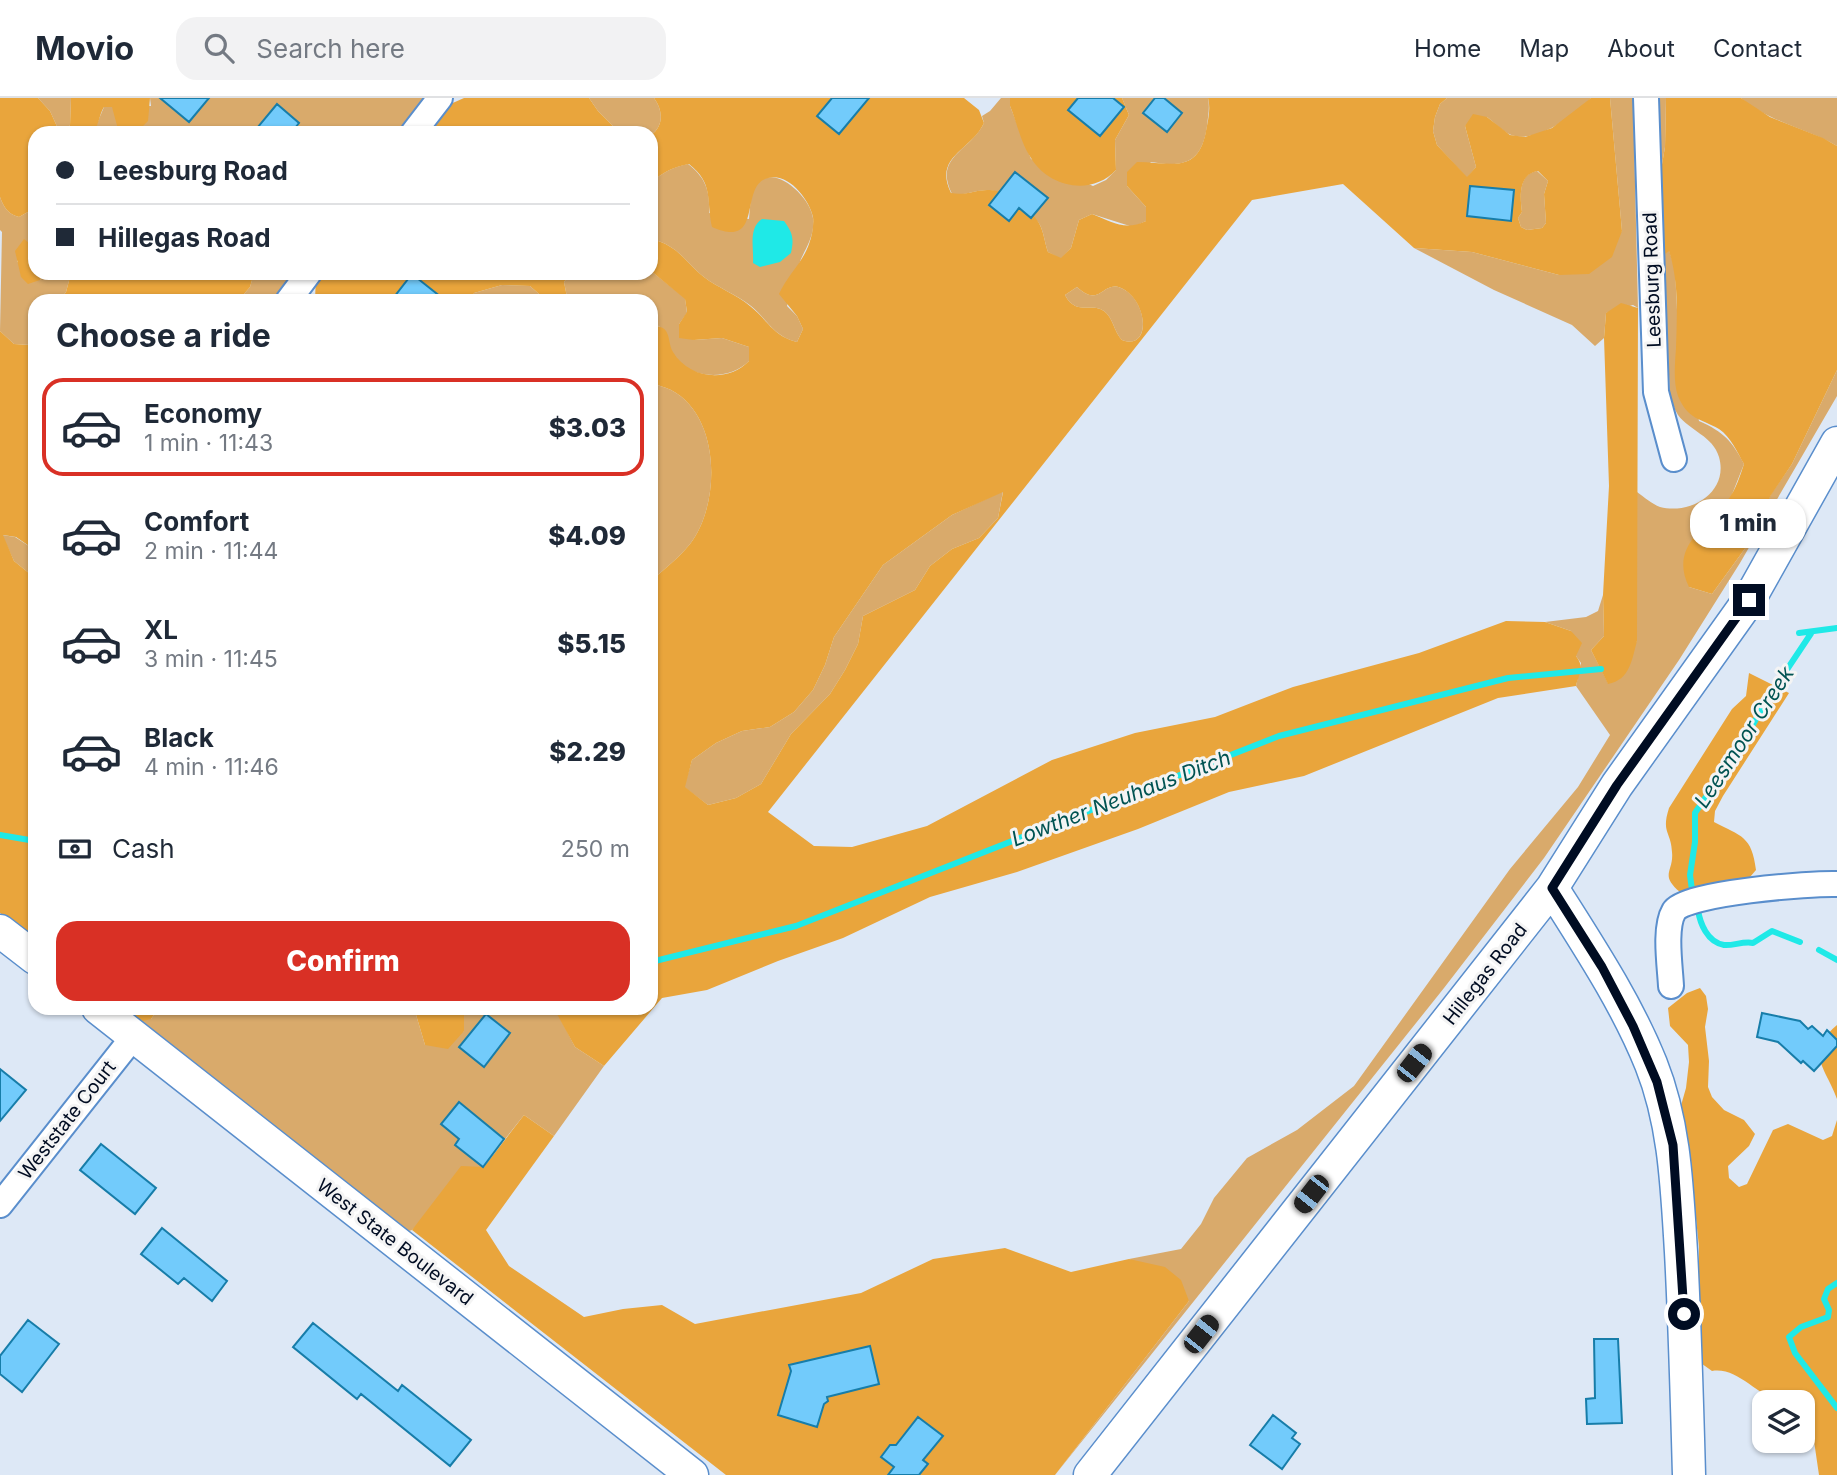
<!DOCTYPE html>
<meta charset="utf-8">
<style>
:root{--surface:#fff;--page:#f2f2f3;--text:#1f2937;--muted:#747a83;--line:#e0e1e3;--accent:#d93025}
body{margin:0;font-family:Inter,sans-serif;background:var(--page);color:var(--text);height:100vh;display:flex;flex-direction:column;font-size:26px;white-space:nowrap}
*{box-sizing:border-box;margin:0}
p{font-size:23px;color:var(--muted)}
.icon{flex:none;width:38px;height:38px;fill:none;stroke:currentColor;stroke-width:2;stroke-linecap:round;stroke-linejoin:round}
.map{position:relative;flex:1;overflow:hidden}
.details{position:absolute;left:28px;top:196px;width:630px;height:721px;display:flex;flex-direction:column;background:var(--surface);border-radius:21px;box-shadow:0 2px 5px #0004}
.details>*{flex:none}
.guide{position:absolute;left:28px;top:28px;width:630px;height:154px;border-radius:21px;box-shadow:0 2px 5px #0004;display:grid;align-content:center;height:154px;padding:0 28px;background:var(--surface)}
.fabs{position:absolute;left:1752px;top:1292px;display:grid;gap:14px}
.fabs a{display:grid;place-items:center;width:63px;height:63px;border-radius:14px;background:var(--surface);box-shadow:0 2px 5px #0004;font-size:35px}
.end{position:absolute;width:32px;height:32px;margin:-16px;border:9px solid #000c22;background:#fff;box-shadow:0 0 0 4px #fff}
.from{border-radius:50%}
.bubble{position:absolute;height:49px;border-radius:21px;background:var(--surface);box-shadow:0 2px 5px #0004;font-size:23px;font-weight:800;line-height:49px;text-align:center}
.car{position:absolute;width:21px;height:42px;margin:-21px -10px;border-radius:9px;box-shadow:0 0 5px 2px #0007;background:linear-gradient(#222 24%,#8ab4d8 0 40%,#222 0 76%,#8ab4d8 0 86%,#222 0)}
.guide b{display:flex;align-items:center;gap:24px;height:66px;font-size:26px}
.guide b+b{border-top:2px solid var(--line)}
.guide i{width:18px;height:18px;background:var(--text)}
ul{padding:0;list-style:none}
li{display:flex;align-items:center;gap:21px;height:98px;margin:0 14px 10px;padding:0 14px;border:4px solid transparent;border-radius:21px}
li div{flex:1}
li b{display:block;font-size:26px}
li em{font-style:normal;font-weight:800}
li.current{border-color:var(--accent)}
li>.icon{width:63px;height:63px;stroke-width:1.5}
h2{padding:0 28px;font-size:32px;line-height:84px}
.pay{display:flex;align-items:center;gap:18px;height:77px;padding:0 28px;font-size:26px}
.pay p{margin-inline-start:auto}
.button{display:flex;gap:14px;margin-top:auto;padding:14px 28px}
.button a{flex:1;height:80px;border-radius:21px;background:var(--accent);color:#fff;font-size:28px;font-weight:800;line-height:80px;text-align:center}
header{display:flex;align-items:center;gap:42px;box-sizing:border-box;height:98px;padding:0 35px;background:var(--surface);border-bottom:2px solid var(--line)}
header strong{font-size:33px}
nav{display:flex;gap:38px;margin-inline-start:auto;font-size:24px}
.search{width:490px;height:63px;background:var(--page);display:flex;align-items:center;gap:18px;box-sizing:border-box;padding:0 24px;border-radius:21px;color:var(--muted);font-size:26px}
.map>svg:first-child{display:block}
.green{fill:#d9aa6b}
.forest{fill:#e9a53c;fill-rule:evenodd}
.water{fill:#1fe9e7}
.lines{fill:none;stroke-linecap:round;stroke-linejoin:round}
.stream{stroke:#1fe9e7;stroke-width:6}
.building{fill:#72cbfb;stroke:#177da9;stroke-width:2}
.minor-casing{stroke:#5a8ecc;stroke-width:28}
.major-casing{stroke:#5a8ecc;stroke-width:35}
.minor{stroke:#fff;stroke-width:24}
.major{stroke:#fff;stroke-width:32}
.route{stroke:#000c22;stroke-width:9}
.labels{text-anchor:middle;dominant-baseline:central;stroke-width:6;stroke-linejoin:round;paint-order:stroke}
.street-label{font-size:19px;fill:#000c22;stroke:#f4f4f4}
.water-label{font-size:21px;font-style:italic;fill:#005352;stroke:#f4f4f4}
</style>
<header>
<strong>Movio</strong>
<div class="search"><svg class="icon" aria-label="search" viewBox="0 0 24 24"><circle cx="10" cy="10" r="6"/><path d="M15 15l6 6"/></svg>Search here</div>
<nav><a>Home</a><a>Map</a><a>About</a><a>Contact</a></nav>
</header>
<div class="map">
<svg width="1837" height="1377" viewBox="0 0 1837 1377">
<rect width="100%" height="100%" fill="#dde8f6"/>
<!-- green -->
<path class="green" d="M38,0H71L70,27L65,35H60L50,13Z
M150,0H430L404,35H93L104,9L151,8Z
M589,0H654C663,12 664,28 651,37V35H620L598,13Z
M1001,0H1010V8L1031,61L1093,88L1106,82L1116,72L1115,42L1129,17L1122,0H1208C1210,10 1208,18 1207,28C1202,64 1185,70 1151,64L1127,88L1146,109V123L1133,129L1092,116L1079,122L1071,150L1061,161L1048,154C1045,146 1044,135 1040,127C1033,116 1003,93 990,92C975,91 967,98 952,96C933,58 971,53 984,25L982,18L990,13Z
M1447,0H1591C1575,17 1534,48 1509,36C1501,32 1494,24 1487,19L1465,28L1476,69L1467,80L1437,47L1433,33L1435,19L1440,6Z
M1610,0H1633L1638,210L1633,207L1606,215L1604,240L1595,248L1572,227L1494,192L1414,150L1472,154L1559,177L1622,133Z
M1657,0H1666L1665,49L1660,78Z
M1741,0H1837V48C1806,30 1769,24 1741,0Z
M688,66C706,80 710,93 709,115L749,121C750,112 750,102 753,94C766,58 810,96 813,120C815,136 807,148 801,161C795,176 792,193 787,208L797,218L803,231L797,244C772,237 769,223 751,208C736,196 718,190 704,179C684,163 678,147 651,141V85C663,74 673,69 688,66Z
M1537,73L1548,83L1544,96L1546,125L1542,130L1527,132L1521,129L1518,120L1522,114C1520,99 1518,76 1537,73Z
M0,99C4,110 8,116 19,119L35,110V150L31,148L17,163L21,169L40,182L45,175H68L70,179L66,194L59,203H35V244L31,247L14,246L0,233L2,134L0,132Z
M1669,152L1675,171L1677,212L1699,323C1724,334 1732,343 1744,366L1731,399L1702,429L1689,489L1712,496L1762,427L1765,409L1771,396L1792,366L1837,272V298L1740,465L1679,562L1544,760L1444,890L1055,1377L1189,1203L1137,1165L1129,1161L1181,1151L1201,1126L1214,1100L1247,1060L1297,1032L1354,988L1510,771L1578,689L1610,637L1576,588L1581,565L1576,558L1571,533L1545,524L1586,519L1598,513L1603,497L1604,538L1591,552L1608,585L1637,543V394C1644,399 1652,406 1660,409C1691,417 1729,394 1719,359C1713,338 1690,333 1678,317C1674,311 1672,303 1670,296L1663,158Z
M651,173L685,200L687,215L679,226L694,242L722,240L749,249V263C728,284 685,282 671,252C666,240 669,239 659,228L651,227V203H570L567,199L564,184L571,175Z
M254,175H299C277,201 272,203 238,203L250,189Z
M502,187L530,188L547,203H471L474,195Z
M1077,189C1101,211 1102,182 1121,190C1148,201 1152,253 1122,242C1114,234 1113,219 1104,213C1090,204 1076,218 1065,197Z
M651,285C657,287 665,289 671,292C721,318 721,406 690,446C679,460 664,471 651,483Z
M1003,393L998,420L979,440L952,451L930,468L915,492L863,518L858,546L845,572L830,596L791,636L761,686L736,700L708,707L684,689L692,662L716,645L742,633L770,629L794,614L813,592L825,567L834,539L883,467L952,417Z
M2,437L15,439L35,452V480L14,463Z
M123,910L151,921L159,910H414L425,947L464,933V910H536L558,916L575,949L604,968L554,1038L524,1017L483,1069L412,1132L406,1134Z"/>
<!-- forest -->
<path class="forest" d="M0,0H38L50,13L60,35H35V110L19,119C8,116 4,110 0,99Z
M71,0H150L148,23L136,35H119L112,9H104C99,17 99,27 93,35H65L70,27Z
M464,0H589L598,13L620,35H543L532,30L529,35H412L446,8Z
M654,0H964L979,12L984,25C971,53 933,58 951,95C967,98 975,91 990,92C1007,93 1032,111 1040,127C1044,135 1045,146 1048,154L1061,160L1071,150L1079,122L1092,116C1112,124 1125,133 1146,123V109L1127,88V74L1137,64C1170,64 1198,77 1206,33C1208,22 1211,11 1208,0H1447L1440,6L1435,19L1433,33L1437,47L1467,79L1476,69L1465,28L1473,16L1487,19L1510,37L1525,39L1552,30L1591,0H1610L1622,133L1612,159L1589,176L1559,177L1472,154L1414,150L1343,86L1252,102L768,714L814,748L852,749L927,728L1052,662L1135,635L1215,619L1293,589L1419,555L1506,523L1545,524L1571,533L1582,545L1576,558C1585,570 1579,575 1576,588L1498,600L1304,678L1229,694L1138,731L1017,774L930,799L843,840L778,863L707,892L662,900L604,968L575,949L557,916L536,910H651V483C664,471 679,460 690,446C721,406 721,318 671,292C665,289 657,287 651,285V227C657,228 662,228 666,233C670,239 669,248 673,254C689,281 728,285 749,263V249L722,240L694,242L679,240V226L687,214L685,201L651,173V141C678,147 684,163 704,179C718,190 736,196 750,208C769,223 772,237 797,244L803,231L797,218L779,196C787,178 803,164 809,146C812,138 814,127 813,119C809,100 785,70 763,82C741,95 762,151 712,129C706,101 714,86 689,66C673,69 663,74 651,85V37C664,28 663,12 654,0ZM1538,73L1548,83L1544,96L1546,125L1542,130L1527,132L1521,129L1518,120L1522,114C1520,99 1518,76 1538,73ZM1077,189C1101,211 1102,182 1121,190C1148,202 1152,253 1122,242C1114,234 1113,219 1104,213C1090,204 1076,218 1065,197ZM1003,394L998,420L979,440L952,451L930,468L915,492L863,518L858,546L845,572L830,596L791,636L761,686L736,700L708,707L685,689L692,662L716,645L742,633L770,629L794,614L813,592L825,567L834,539L883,467L952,417Z
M1010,0H1122L1129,17L1115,42L1116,72C1092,98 1049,90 1031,60C1021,45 1017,25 1010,8Z
M1666,0H1741L1770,19L1823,40L1837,48V272L1792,366L1771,397L1765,409L1762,427L1712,496L1689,489C1669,449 1706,429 1728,402C1736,391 1740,378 1744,366C1737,354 1731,339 1719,331C1700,320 1688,322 1678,298C1673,284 1675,265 1676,250C1677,217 1679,184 1669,153L1663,158V108L1660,78L1665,49Z
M24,141L35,150V175H45L40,182L28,186L21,179L15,153Z
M68,175H109L128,182L140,175H254L250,189L238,203H59L66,194L70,179Z
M316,175H571L564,184L567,199L570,203H547L530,188L502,187L474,195L471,203H315Z
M1621,205L1638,210L1637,543C1632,561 1630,582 1608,586L1591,552L1604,538L1603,497L1609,388L1604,240L1606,215Z
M0,233L14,246L30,247L35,244V452L16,439L3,437L14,463L35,480V842L0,815Z
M1749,575L1789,595L1723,698L1715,713L1714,724C1741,738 1752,738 1756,772L1750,779L1741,782L1680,794C1659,776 1674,774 1672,754C1671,733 1661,735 1669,710L1732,611L1746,598Z
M1700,890L1706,898L1708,911L1705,929L1709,963L1708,989L1712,999L1724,1012L1744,1022L1755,1036L1749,1048L1728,1068L1729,1080L1739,1089L1747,1086L1773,1032L1788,1026L1823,1042L1832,1038L1837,1022V1377H1819L1814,1343L1803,1323L1802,1304C1796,1304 1786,1305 1779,1303C1756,1297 1738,1269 1712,1273L1698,1263L1699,1149L1691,1073L1676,1025L1686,990L1689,964L1688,947L1670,928L1668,910L1687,895Z
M123,910H159L151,921L143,923Z
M414,910H464V933L448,951L425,947Z
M1837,927V1001C1825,968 1804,955 1837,927Z
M524,1017L554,1038L486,1132L509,1168L584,1219L623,1211L662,1207L695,1226L861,1195L933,1161L1005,1150L1071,1174L1129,1161L1165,1169L1181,1182L1189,1203L1055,1377H726L412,1132L461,1068L484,1069Z"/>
<!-- water -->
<path class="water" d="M762,121L784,123C793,135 794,141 791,155L780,164L760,169L753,165C754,150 748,130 762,121Z"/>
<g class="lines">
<!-- stream -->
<path class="stream" d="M1799,535L1837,530
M0,737L35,743
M1692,792L1690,777L1695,744V715L1742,646L1768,600L1812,534
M1698,812C1700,825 1707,844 1724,847C1733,848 1743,843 1753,845L1772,833L1800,844
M1819,852L1837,862
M651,864L796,828L1279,638L1508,580L1601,571
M1837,1185L1828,1191L1824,1201L1829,1212L1828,1219L1801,1229L1789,1239L1795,1255L1837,1310"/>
</g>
<!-- building -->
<path class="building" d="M160,0H209L189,24Z
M832,0H869L839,36L817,18Z
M1078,0H1113L1124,9L1100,38L1068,12Z
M1155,0H1164L1182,15L1167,34L1143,15Z
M277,6L299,25L291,35H253Z
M1015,74L1048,100L1031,120L1019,110L1009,123L989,107Z
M1470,88L1514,92L1511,123L1467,118Z
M412,176L446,203H391Z
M1762,915L1800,923L1808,931L1812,928L1823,938L1827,932L1837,942V948L1814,973L1803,963L1801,965L1778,944L1757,939Z
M486,916L510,935L484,969L459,949Z
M0,971L26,992L0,1023Z
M459,1004L504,1041L483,1069L455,1047L459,1041L441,1026Z
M101,1046L156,1090L135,1116L80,1072Z
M162,1130L227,1183L212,1203L184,1180L178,1186L141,1156Z
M28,1222L59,1246L22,1294L0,1276V1258Z
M313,1225L398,1293L402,1287L471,1342L450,1368L361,1296L357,1301L293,1249Z
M1594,1241H1618L1622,1325L1587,1326L1586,1301L1595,1300Z
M870,1248L879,1286L827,1299L828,1303L824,1306L817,1329L778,1317L791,1273L789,1267Z
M1273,1317L1296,1335L1292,1340L1300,1346L1282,1371L1250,1347Z
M918,1319L943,1338L923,1362L928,1366L919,1377H888L894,1369L881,1359L890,1347H896Z"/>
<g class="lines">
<defs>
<path id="minor" d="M1646,0L1656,294L1674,361
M413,35L440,0
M288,203L309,175
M1671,888C1670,868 1664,830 1674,813C1684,795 1812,785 1837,786
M0,1107L134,938"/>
<path id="major" d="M1552,790C1588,847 1626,904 1651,966C1675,1026 1677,1090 1681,1154C1685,1228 1687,1303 1689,1377
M0,833L35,860
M98,910L692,1377
M1090,1377L1552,790L1617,687L1749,502L1837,345"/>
</defs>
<!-- minor casing -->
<use href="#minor" class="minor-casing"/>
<!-- major casing -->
<use href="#major" class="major-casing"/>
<!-- minor -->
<use href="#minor" class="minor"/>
<!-- major -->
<use href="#major" class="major"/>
</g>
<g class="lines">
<!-- route -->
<path class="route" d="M1684,1216L1673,1047L1657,984L1633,928L1602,869L1552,790L1617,687L1749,502"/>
</g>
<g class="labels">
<!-- street labels -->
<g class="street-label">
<text transform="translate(1652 182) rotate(-92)">Leesburg Road</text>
<text transform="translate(1485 876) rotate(-52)">Hillegas Road</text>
<text transform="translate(67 1022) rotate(-52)">Weststate Court</text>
<text transform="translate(395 1144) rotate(38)">West State Boulevard</text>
</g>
<!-- water labels -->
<g class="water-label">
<text transform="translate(1744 639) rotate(-57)">Leesmoor Creek</text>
<text transform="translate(1121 700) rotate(-21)">Lowther Neuhaus Ditch</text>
</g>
</g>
</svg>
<div class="fabs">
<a><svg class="icon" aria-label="layers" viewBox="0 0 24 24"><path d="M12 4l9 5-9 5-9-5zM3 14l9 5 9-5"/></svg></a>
</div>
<i class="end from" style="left:1684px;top:1216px"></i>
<i class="end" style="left:1749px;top:502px"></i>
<div class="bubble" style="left:1690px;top:401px;width:116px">1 min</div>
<i class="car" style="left:1414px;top:965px;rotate:38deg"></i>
<i class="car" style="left:1311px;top:1096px;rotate:218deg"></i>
<i class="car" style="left:1201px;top:1236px;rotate:38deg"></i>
<div class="guide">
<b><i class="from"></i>Leesburg Road</b>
<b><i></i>Hillegas Road</b>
</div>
<section class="details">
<h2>Choose a ride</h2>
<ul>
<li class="current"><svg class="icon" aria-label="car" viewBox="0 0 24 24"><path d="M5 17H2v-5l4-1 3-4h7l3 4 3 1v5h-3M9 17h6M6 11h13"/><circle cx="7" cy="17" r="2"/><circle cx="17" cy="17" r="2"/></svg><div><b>Economy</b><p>1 min · 11:43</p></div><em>$3.03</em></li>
<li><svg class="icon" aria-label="car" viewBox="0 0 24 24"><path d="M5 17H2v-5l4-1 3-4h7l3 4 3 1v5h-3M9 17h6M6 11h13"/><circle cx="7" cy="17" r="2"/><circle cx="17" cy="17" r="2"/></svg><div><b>Comfort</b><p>2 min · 11:44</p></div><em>$4.09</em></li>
<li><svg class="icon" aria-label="car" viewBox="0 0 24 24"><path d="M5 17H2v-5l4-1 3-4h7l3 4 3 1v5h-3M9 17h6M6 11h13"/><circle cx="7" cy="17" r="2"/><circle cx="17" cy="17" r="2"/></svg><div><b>XL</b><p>3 min · 11:45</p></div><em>$5.15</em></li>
<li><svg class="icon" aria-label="car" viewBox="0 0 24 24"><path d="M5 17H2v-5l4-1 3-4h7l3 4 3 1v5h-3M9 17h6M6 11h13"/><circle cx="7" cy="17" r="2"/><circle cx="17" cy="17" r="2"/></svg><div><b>Black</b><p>4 min · 11:46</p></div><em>$2.29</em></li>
</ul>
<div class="pay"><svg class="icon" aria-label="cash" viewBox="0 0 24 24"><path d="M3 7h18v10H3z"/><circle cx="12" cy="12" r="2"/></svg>Cash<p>250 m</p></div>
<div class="button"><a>Confirm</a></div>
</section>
</div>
